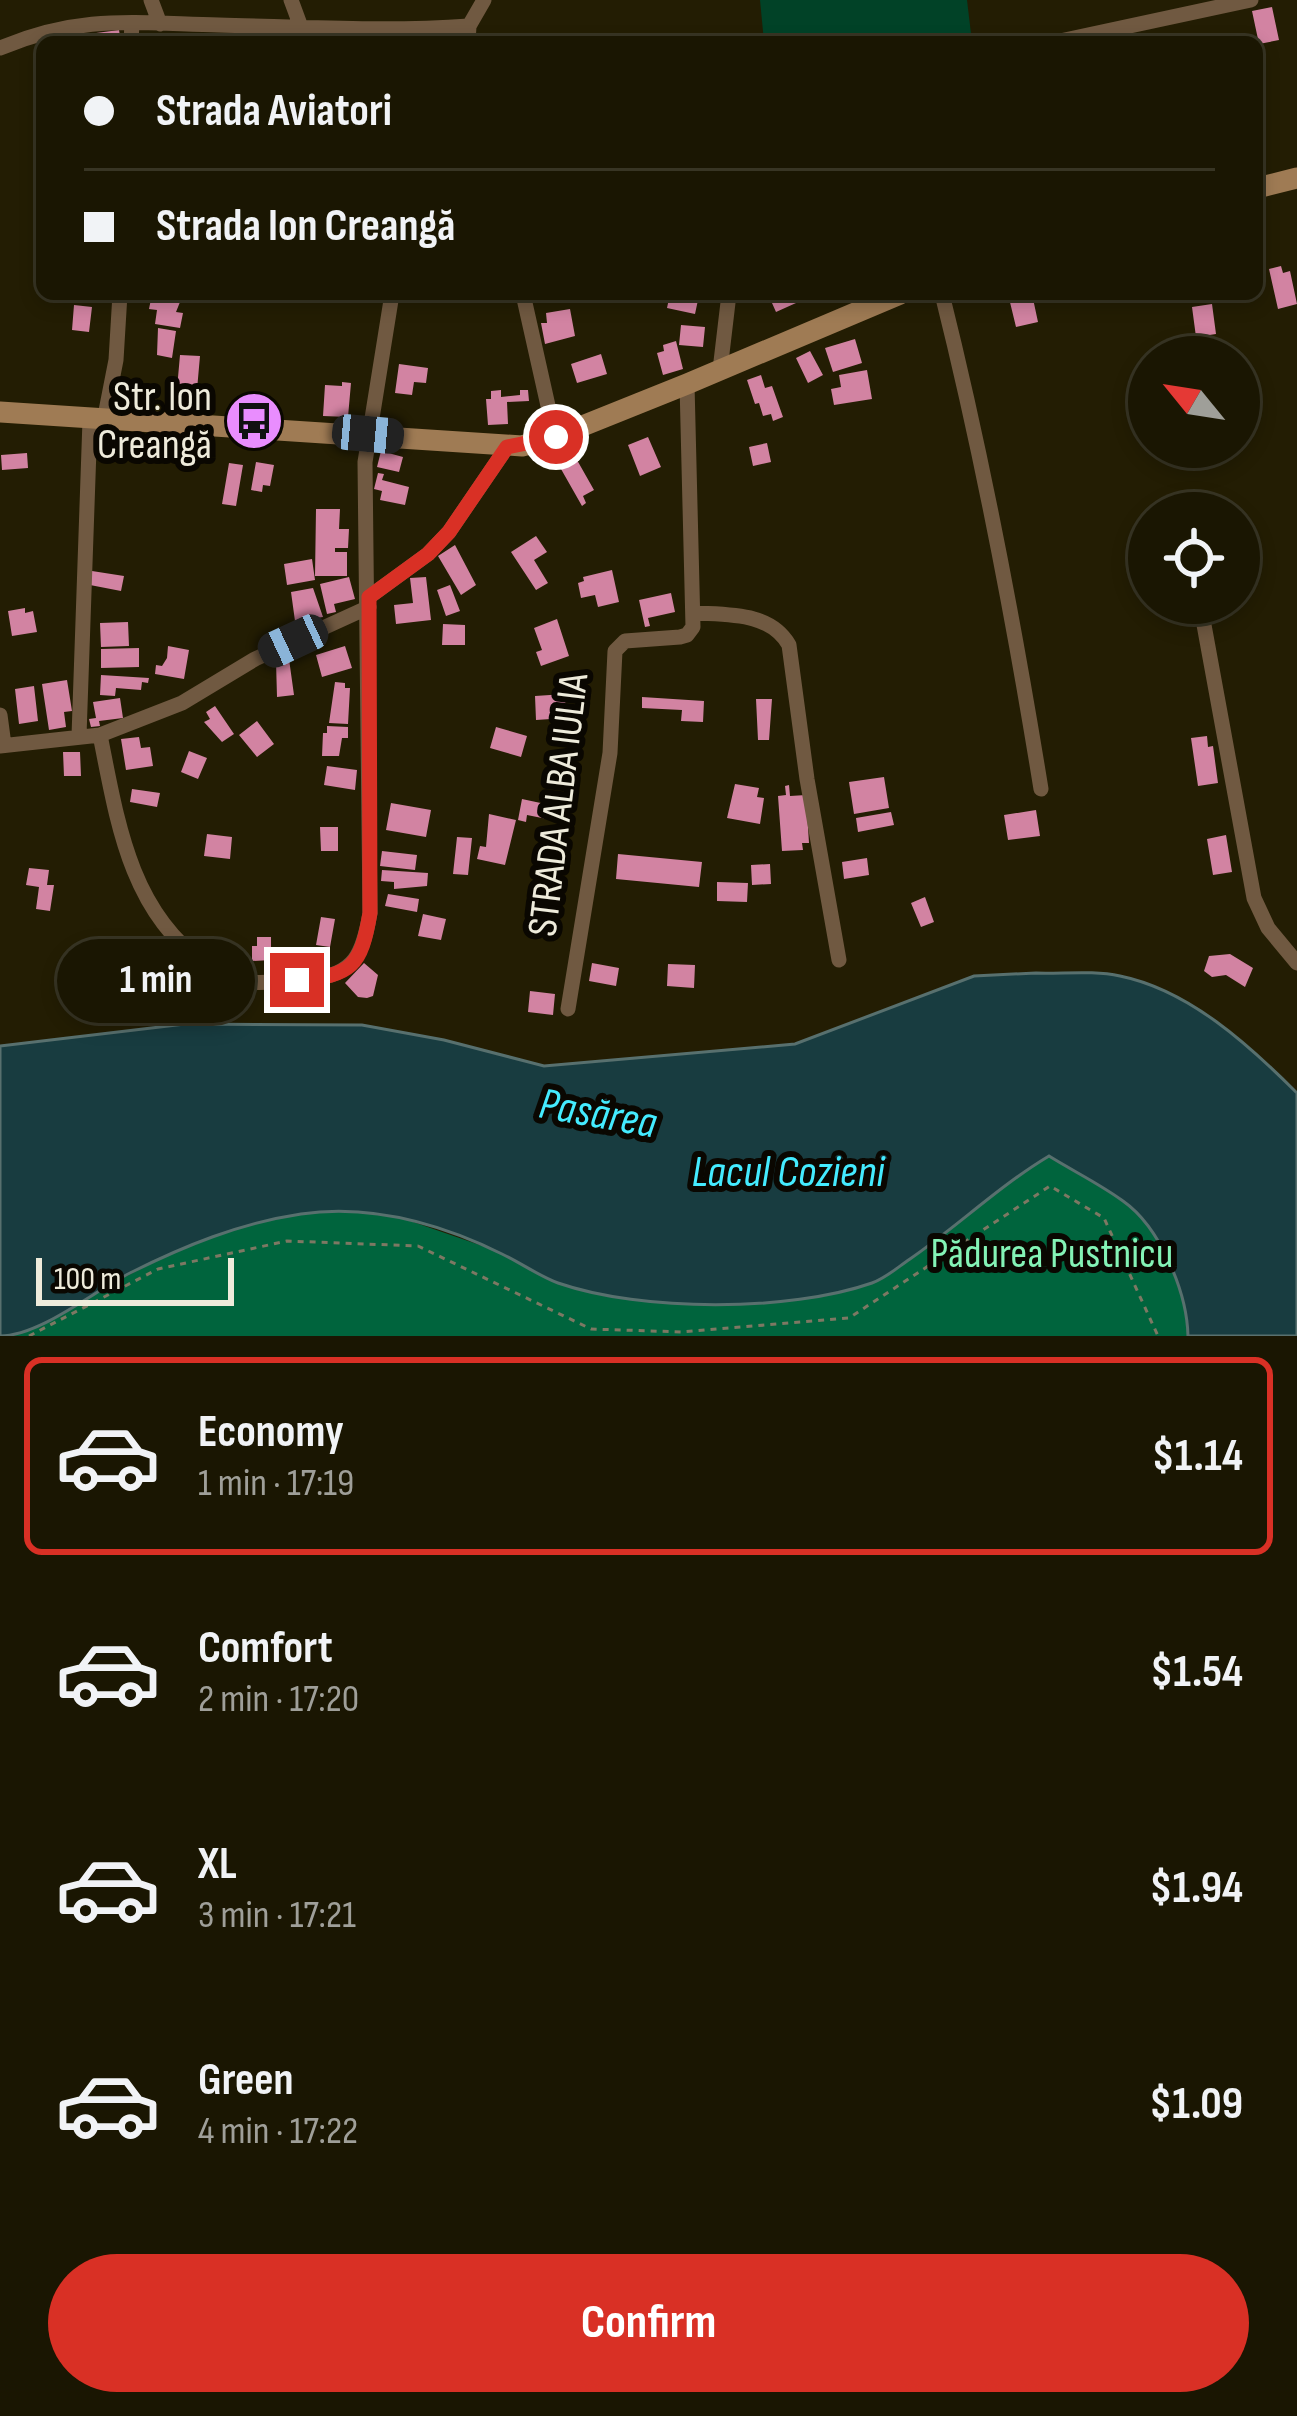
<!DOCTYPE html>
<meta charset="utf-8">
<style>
:root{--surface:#1a1602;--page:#272311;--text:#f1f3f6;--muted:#9f9f99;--line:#383524;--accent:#d93025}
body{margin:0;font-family:"Sofia Sans Condensed",sans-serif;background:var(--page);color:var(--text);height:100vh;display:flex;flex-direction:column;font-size:45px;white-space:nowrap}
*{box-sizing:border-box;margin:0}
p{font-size:39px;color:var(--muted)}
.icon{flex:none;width:66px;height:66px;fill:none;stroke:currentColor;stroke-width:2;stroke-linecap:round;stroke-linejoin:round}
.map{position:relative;height:1336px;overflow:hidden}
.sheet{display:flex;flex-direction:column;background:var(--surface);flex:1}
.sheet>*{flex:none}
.hud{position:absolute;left:36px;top:36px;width:1227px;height:264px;border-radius:18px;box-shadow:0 6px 18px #0003,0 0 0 3px var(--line);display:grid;align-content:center;height:264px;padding:0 48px;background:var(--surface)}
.needle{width:78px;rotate:300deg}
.tools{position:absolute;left:1128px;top:336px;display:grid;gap:24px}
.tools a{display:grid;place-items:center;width:132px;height:132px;border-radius:50%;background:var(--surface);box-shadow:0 6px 18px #0003,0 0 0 3px var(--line);font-size:60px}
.scale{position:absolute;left:36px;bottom:30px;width:198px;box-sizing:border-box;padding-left:12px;border:6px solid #eeebdb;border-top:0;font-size:33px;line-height:42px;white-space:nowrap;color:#eeebdb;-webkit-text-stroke:9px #0a0701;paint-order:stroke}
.end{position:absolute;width:54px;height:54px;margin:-27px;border:15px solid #d93025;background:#fff;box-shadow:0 0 0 6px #fff}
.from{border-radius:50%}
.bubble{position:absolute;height:84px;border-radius:42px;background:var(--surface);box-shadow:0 6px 18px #0003,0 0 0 3px var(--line);font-size:39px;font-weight:700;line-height:84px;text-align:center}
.car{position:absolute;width:36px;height:72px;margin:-36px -18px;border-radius:15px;box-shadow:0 0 9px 3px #0007;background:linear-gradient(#222 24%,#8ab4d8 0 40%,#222 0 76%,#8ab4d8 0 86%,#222 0)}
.hud b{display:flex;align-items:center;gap:42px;height:114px;font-size:45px}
.hud b+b{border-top:3px solid var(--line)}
.hud i{width:30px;height:30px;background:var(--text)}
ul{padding:21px 0 0;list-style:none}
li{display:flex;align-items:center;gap:36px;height:198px;margin:0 24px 18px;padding:0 24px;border:6px solid transparent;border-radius:18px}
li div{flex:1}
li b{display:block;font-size:45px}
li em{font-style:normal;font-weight:700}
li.current{border-color:var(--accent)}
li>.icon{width:108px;height:108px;stroke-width:1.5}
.cta{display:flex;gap:24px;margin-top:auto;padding:24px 48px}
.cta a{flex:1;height:138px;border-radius:72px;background:var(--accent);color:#fff;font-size:48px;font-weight:700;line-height:138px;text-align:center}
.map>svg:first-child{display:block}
.green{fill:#014227}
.forest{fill:#00643d}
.water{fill:#183c40;stroke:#58706e;stroke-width:3}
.building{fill:#d283a2}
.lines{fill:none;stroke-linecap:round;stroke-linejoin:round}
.path{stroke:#7d7863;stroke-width:3;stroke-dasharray:6 6;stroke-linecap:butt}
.street{stroke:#705941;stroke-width:15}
.secondary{stroke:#9f7b54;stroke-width:21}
.route{stroke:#d93025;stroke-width:15}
.labels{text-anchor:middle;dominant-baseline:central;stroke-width:12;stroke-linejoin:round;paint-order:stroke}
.poi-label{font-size:42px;fill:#eeebdb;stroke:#0a0701;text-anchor:end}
.street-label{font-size:42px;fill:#eeebdb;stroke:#0a0701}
.park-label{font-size:42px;fill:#84f3b6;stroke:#0a0701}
.water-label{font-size:45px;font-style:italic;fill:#44ebff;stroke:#0a0701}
</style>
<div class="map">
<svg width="1297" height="1336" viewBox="0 0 1297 1336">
<rect width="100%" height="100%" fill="#231d03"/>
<!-- green -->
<path class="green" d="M760,0H967L972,42H764Z"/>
<!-- forest -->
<path class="forest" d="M1049,1156C1073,1171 1100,1184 1123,1201C1160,1227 1187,1292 1188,1336H11L185,1246L249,1225L301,1214L360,1209L393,1215L497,1251L822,1297L878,1281L942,1237L1007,1181Z"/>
<!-- water -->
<path class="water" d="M1036,973C1062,974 1093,970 1120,976C1189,990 1249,1045 1297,1093V1336H1188C1187,1292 1160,1227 1123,1201C1100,1184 1073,1171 1049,1156C999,1186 958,1226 910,1259C898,1267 886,1278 872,1283C789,1312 642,1312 558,1283C539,1276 521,1263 502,1254C439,1223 370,1204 301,1214C240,1223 184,1246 130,1273C94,1291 40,1336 0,1336V1046L185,1024L362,1025L444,1040L544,1066L795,1044L974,976Z"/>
<!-- building -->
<path class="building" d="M1272,7L1279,40L1259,44L1252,11Z
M119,30L121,42H82L81,35Z
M1281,266L1283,273L1290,271L1297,304L1278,309L1269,269Z
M152,294L182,297L176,312L183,313L180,328L155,324L157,310L149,309Z
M670,294L698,300L695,314L667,308Z
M768,294H816L776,312Z
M1008,294H1032L1038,322L1016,327Z
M1212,304L1216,334L1196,337L1192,307Z
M74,305L92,307L89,332L72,330Z
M570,309L575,336L545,344L541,323H547L546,313Z
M681,325L705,327L703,347L679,345Z
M158,328L176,331L172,358L157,355Z
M855,339L862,363L833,372L825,348Z
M676,341L683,369L663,375L657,353L664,351L663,345Z
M810,351L823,375L808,383L796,358Z
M601,354L607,374L577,383L571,364Z
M180,355L200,356L195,412L175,411Z
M399,364L428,368L426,383L414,382L412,395L395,393Z
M867,370L872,399L834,405L831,389L841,387L839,375Z
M761,375L765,388L772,386L783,417L773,421L771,414L763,416L759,403L755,404L747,380Z
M342,382L351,383L348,417L323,416L325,385L342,386Z
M501,390V397L520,395V390H528L529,401L507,402L508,424L488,425L486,399H491V391Z
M648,437L661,467L640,476L628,445Z
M767,443L771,462L753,466L749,447Z
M381,451L403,457L399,472L377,467Z
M27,453L28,468L2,470L1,455Z
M577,460L594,490L583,496L586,503L582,506L561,469Z
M256,462L274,465L270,486L263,485L262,492L251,490Z
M229,463L243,465L236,506L222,504Z
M378,473L384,474L382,480L409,487L405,505L380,500L382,491L374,489Z
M316,509H340L339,529H349L348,548H335V552H347V576H315Z
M536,536L547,552L534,560L548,583L536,590L511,552Z
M455,545L476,585L461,595L438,556Z
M312,559L315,580L287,585L284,564Z
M612,570L619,602L598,607L595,595L581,598L578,583L584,581L583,577Z
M92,571L124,576L121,591L90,585Z
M349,577L355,599L334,604L336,612L327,614L320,584Z
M426,577L431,620L396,624L394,605L413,603L410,578Z
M450,585L460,611L446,616L437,590Z
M313,588L323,617L295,621L291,592Z
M671,593L675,612L648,618L650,626L645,627L639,600Z
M25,608V613L33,611L37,632L12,636L8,611Z
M557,619L569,656L541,666L536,652L542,650L534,628Z
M128,622L129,646L101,647L100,623Z
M443,624L465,625V645H442Z
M168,646L189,650L184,679L155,674L156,665L162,666L167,658Z
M345,646L352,668L322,677L316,655Z
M139,648V667L101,668V649Z
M289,659L294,695L277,697L276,661Z
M101,675L149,678L148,683L142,682L141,690L116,688L115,696L100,695Z
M67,680L72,711L64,712L66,727L49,730L42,684Z
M335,682L345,683V688H350L348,724L329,723Z
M34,686L38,721L19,724L15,689Z
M565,694L566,718L536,720L535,696Z
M642,697L704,701L703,722L681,721L682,710L642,708Z
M120,698L123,718L99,721L100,726L91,727L89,719L96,718L93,702Z
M756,699H772L769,740H758Z
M215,706L234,734L222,742L204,722L210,719L206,712Z
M257,721L274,744L257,757L239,735Z
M327,726L348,727V738H342L339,756H322L323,733H327Z
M496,727L527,736L521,757L490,748Z
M1207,736L1208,747L1213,746L1218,783L1198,786L1191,738Z
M139,737L141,748L150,747L153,766L126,770L121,739Z
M189,751L207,758L198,779L181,772Z
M63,752H80L81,776H64Z
M327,766L357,770L355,790L324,785Z
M884,777L889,808L854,814L849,782Z
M735,784L759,788L757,797L764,798L760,824L727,818Z
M789,785L790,796L806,795L809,843H802L803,850L782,851L778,796L786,795L785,786Z
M132,789L160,793L157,807L130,802Z
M522,799L550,805L547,819L527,815L526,822L518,820Z
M391,803L431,810L426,837L386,830Z
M1036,810L1040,836L1008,840L1004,815Z
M891,812L894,825L858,832L856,818Z
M489,814L516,820L505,865L477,859L480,846L486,847Z
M320,827H338V851H321Z
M207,834L232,837L230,859L204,856Z
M1226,835L1232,872L1213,875L1207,839Z
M457,837L472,838L468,875L453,874Z
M382,851L417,855L415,870L380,866Z
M618,854L702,862L699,887L616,879Z
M867,858L869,875L844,879L842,862Z
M770,864L771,884L752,885L751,865Z
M29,868L49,870L47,885H54L50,911L36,909L39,887L26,885Z
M382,870L428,873L427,886L394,889V882L381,881Z
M717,882L748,883L747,902L717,901Z
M388,894L419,899L417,912L385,906Z
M925,897L934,922L921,927L911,903Z
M423,914L446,919L441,940L418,936Z
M321,917L335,919L330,947L316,945Z
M257,937H271V960L252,961V946H257Z
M176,948L178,975L158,976L157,949Z
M1230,954L1253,968L1245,987L1226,975L1212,977L1204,971L1209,956Z
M364,963L378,975L373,996L367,998L358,997L345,983Z
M592,963L619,968L616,986L589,981Z
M668,964L695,965L694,988L667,986Z
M530,991L555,994L553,1015L528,1012Z"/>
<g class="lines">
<!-- path -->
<path class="path" d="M29,1336L158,1269L287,1241L418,1246L591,1329L682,1332L849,1318L1050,1186L1104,1218L1158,1336"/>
<!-- street -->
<path class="street" d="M151,0L160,24
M291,0L301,27
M1060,41L1251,0
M131,42L132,23
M468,42L469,26L484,0
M0,48C81,14 134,23 219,25C303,27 385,32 469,26
M523,294L555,437
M942,294C983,458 1014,622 1041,789
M720,370L729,294
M104,421L116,360L120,294
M369,597L428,554L449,532L507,447
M1200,603L1254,898L1268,928L1297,963
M695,613C728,615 770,612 789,645L807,779L839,960
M0,715L4,745
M100,735C117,819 129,910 204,963C217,972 230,980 246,982C267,984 289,981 311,979C355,975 363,953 370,913L365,462L392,294
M79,736L90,420
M0,746L100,735L182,703L255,659L369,607
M568,1009L610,753L615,651L625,641L680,637L687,635L693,627L687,384"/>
<!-- secondary -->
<path class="secondary" d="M1257,188L1297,178
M0,412L522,446L555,437L687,384L900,294"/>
</g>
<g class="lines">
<!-- route -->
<path class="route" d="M297,980C352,976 361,966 370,913L369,597L428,554L449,532L507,447L556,437"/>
</g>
<!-- icons -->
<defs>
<symbol id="bus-disc" viewBox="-11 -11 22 22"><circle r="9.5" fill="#e98dfe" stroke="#0a0701"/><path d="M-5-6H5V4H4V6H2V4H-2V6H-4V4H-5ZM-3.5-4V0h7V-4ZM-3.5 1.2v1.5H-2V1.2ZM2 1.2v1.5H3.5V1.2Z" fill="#111"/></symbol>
</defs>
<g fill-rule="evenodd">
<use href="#bus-disc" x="221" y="388" width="66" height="66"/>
</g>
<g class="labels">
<!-- poi labels -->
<g class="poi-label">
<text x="212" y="397">Str. Ion<tspan x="212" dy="48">Creangă</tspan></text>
</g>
<!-- street labels -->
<g class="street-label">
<text transform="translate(559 805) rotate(-83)">STRADA ALBA IULIA</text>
</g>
<!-- park labels -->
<g class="park-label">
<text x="1052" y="1254">Pădurea Pustnicu</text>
</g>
<!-- water labels -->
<g class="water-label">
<text transform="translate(598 1114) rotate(10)">Pasărea</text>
<text x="788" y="1172">Lacul Cozieni</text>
</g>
</g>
</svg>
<div class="tools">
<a><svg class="needle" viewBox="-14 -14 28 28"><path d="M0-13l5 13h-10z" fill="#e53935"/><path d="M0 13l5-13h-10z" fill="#9f9f99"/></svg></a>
<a><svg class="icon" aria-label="locate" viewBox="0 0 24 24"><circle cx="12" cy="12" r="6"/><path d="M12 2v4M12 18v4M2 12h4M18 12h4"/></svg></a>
</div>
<div class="scale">100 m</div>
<i class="end from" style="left:556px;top:437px"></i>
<i class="end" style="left:297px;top:980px"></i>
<div class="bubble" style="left:57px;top:939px;width:198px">1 min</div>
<i class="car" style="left:368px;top:434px;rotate:95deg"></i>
<i class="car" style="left:293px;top:641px;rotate:245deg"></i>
<div class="hud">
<b><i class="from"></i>Strada Aviatori</b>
<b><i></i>Strada Ion Creangă</b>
</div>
</div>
<section class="sheet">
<ul>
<li class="current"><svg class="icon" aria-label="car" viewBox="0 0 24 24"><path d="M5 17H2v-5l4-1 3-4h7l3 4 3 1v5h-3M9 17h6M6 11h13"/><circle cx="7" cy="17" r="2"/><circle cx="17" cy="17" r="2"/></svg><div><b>Economy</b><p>1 min · 17:19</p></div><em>$1.14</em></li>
<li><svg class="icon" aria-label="car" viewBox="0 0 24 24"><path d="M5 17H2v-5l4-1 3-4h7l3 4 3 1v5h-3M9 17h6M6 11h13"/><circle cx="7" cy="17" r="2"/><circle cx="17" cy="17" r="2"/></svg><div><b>Comfort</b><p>2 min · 17:20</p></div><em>$1.54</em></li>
<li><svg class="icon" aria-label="car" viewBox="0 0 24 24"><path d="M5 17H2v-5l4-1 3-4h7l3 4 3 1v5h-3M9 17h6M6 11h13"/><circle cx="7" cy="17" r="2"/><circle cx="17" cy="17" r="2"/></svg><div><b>XL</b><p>3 min · 17:21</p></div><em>$1.94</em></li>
<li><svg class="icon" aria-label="car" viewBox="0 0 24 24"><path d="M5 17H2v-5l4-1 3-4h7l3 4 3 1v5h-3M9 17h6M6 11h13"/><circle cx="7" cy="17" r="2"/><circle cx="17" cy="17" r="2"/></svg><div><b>Green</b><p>4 min · 17:22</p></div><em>$1.09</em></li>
</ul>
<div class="cta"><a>Confirm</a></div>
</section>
